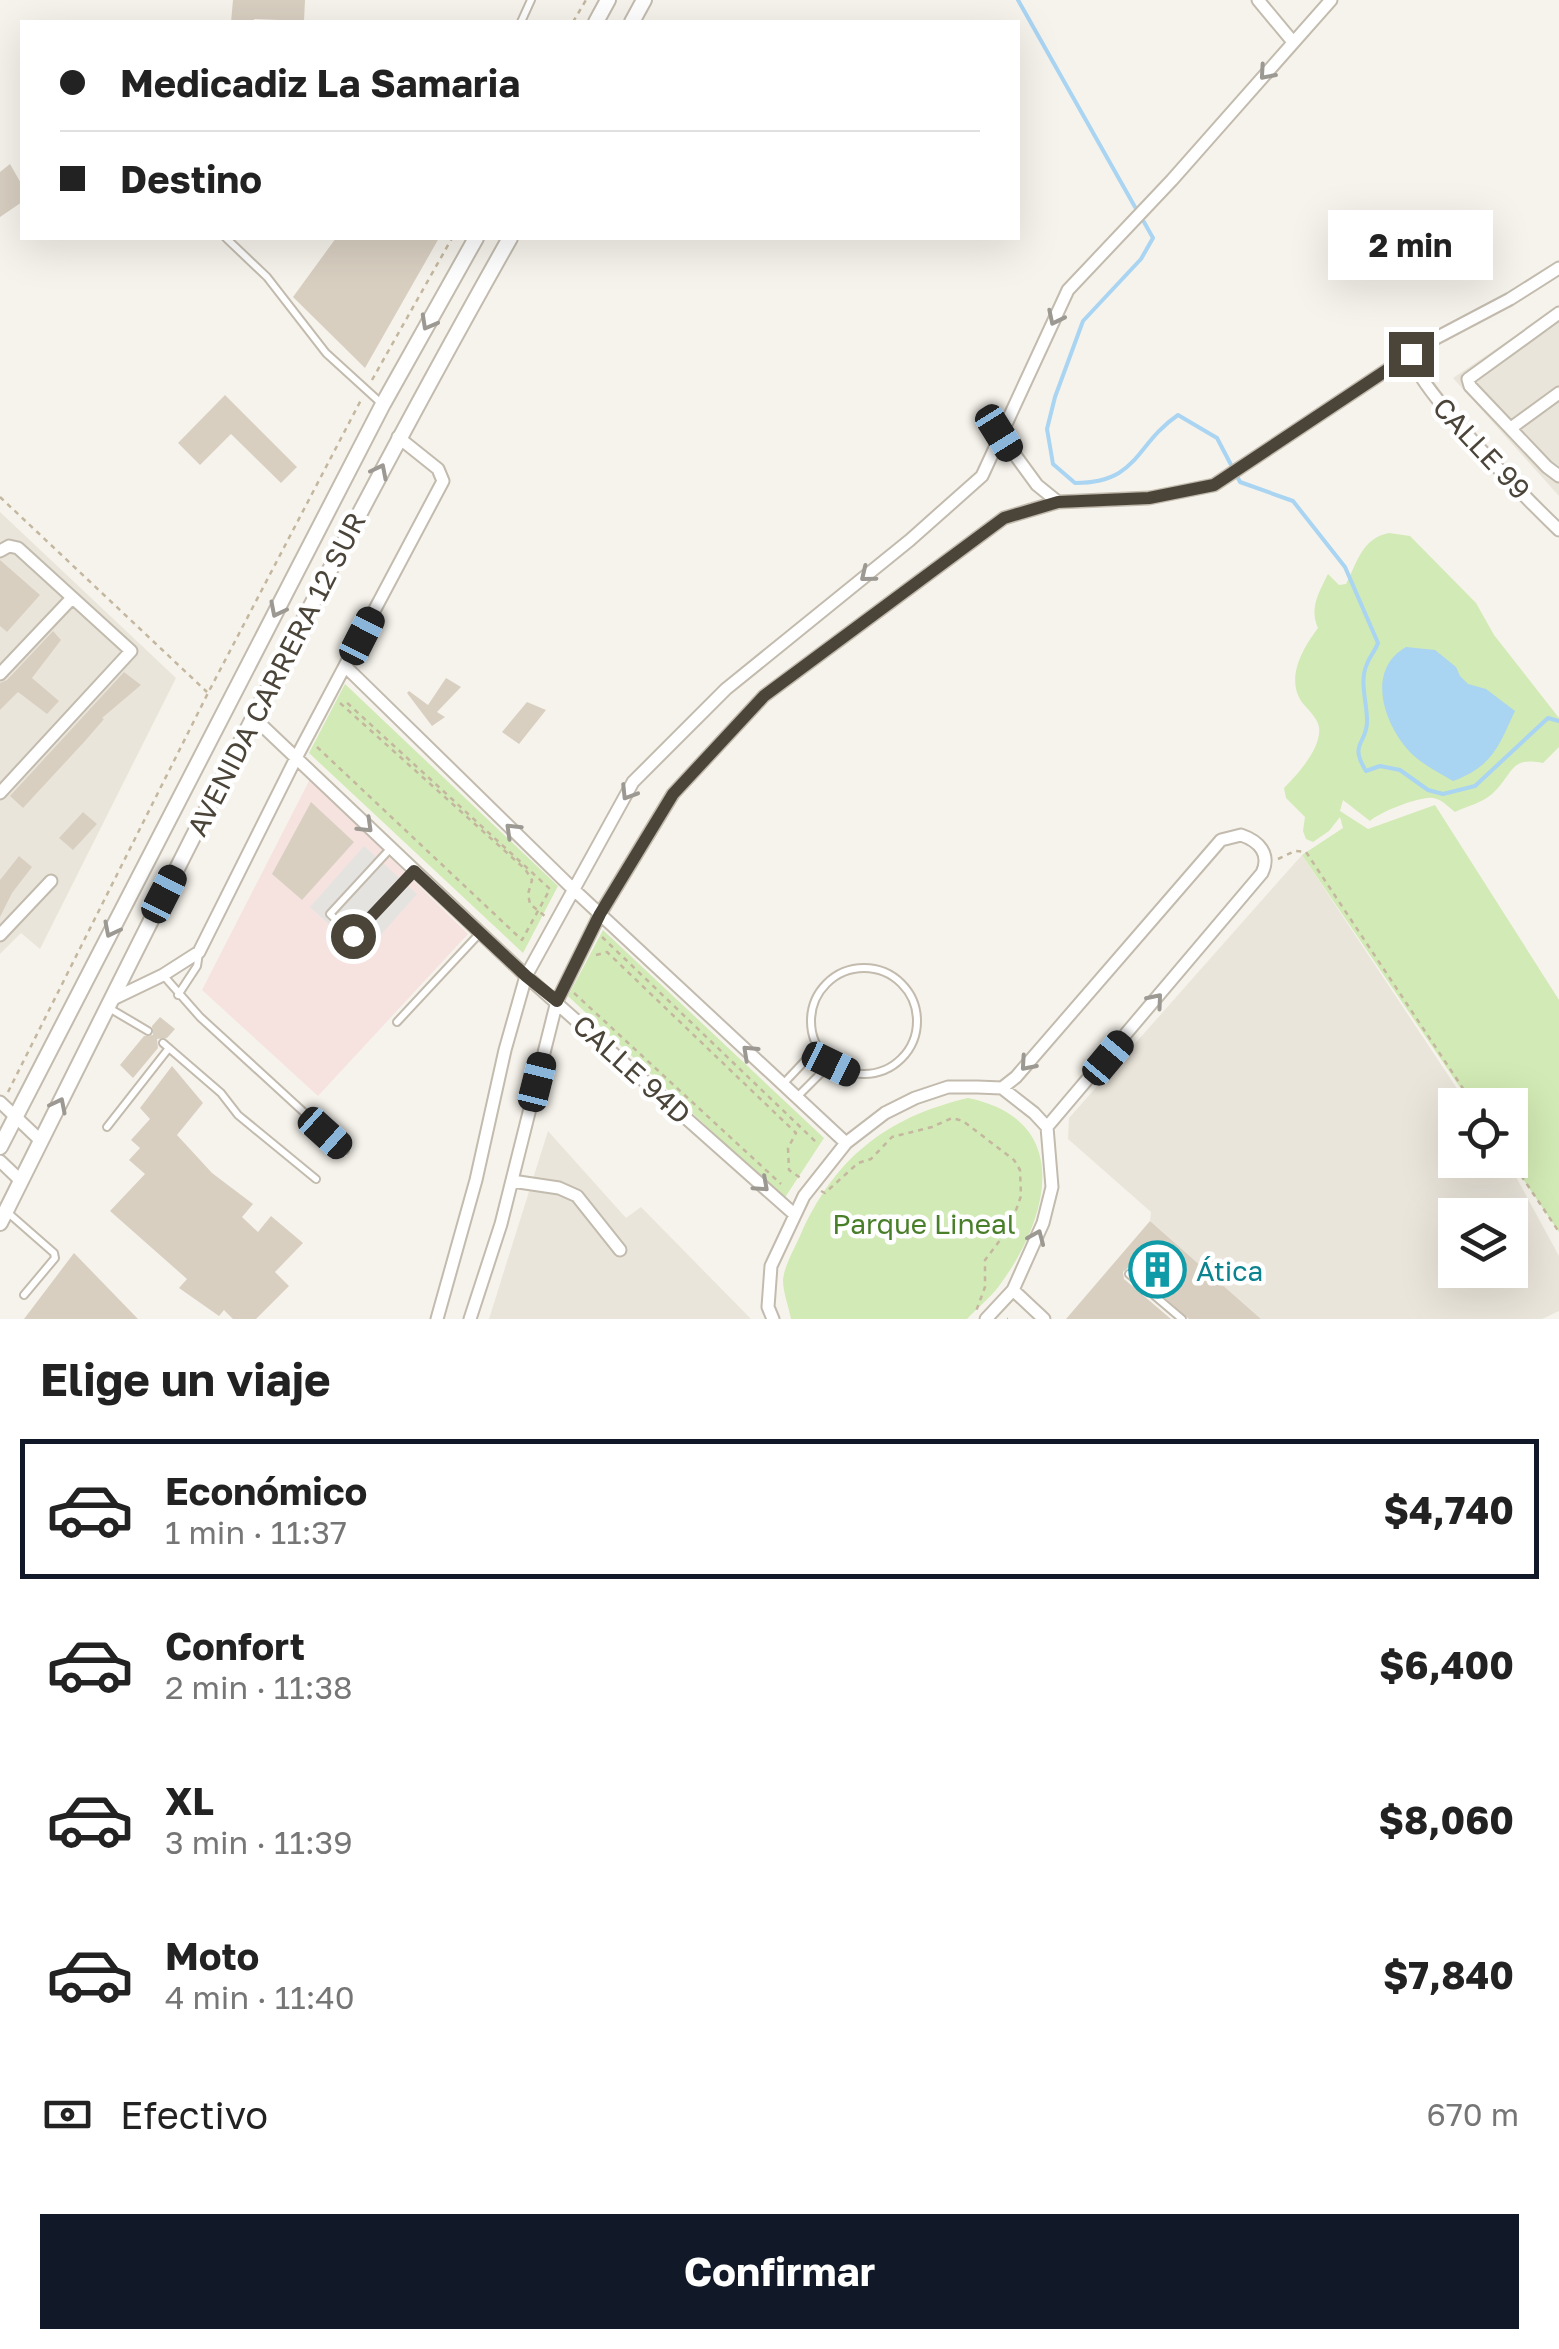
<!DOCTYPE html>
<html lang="es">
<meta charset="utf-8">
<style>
:root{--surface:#fff;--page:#f2f2f2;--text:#222;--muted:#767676;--line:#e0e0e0;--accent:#111827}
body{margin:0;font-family:"Golos Text",sans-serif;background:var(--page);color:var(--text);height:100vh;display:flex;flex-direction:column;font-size:38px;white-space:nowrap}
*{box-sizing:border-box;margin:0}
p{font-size:32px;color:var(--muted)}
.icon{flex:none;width:55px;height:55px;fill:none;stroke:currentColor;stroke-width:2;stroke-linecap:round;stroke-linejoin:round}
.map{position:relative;height:1319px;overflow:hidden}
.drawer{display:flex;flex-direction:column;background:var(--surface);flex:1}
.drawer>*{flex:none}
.banner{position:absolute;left:20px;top:20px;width:1000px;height:220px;border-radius:0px;box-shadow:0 10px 40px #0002;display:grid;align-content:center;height:220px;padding:0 40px;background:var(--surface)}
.fabs{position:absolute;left:1438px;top:1088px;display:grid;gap:20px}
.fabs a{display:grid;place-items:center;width:90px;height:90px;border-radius:0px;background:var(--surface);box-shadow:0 10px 40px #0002;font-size:50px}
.end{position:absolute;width:45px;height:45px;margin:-22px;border:12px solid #4b4439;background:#fff;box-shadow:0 0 0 5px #fff}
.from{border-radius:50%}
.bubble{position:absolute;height:70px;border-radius:0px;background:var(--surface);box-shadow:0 10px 40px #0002;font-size:32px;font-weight:700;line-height:70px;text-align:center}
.car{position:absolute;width:30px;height:60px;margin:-30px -15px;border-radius:12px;box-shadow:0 0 8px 2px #0007;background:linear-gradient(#222 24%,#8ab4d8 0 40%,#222 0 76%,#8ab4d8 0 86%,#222 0)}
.banner b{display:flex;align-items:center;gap:35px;height:95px;font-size:38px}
.banner b+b{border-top:2px solid var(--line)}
.banner i{width:25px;height:25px;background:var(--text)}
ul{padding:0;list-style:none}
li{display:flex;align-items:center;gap:30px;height:140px;margin:0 20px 15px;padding:0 20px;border:5px solid transparent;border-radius:0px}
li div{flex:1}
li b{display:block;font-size:38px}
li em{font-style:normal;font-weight:700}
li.on{border-color:var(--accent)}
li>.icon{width:90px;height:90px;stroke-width:1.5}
h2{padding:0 40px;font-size:45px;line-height:120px}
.pay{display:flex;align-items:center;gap:25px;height:110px;padding:0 40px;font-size:38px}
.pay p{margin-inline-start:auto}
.primary-button{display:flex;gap:20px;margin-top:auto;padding:20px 40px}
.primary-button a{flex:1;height:115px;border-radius:0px;background:var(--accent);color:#fff;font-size:40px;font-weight:700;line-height:115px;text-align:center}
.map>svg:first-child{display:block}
.residential{fill:#eae5da;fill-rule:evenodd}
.medical{fill:#f6e3e0}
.green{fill:#d2eab5}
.parking{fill:#e5e3e0}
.water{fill:#a9d4f2}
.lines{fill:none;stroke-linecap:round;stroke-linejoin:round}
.stream{stroke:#a9d4f2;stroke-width:4}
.building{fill:#d8cfc1}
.service-casing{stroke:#c2bbae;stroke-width:10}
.minor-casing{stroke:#c2bbae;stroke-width:15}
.tertiary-casing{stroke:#c2bbae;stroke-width:18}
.path{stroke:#c4b79f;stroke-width:2.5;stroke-dasharray:5 5;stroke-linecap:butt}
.service{stroke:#fff;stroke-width:6}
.minor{stroke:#fff;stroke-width:11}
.tertiary{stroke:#fff;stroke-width:14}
.oneway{stroke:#9c9892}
.route{stroke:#4b4439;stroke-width:12}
.labels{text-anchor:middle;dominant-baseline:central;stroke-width:9;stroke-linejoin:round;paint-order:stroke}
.street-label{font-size:28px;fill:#4b4439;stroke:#fff}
.park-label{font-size:28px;fill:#4a7f2a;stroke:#fff}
.culture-label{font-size:28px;fill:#0d838f;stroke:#fff;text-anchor:start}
</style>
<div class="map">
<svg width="1559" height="1319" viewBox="0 0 1559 1319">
<rect width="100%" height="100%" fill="#f6f3ec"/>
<!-- residential -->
<path class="residential" d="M1559,306V496L1453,378Z
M0,512L176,678L40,949L21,933L0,954Z
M1302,855L1468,1105H1455V1160H1505L1516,1177L1559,1256V1311L1542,1319H1261L1150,1221L1151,1212L1068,1139L1069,1118ZM1455,1215H1510V1270H1455Z
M548,1131L626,1218L641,1207L751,1319H489Z"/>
<!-- medical -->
<path class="medical" d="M310,779L468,934L318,1096L202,990Z"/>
<!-- green -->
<path class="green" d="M1389,533L1410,536L1476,603L1494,635L1559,718V747L1543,763C1509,756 1514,774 1492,794C1482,803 1467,806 1455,812C1448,807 1442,799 1433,798C1420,796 1380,812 1370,821L1343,800L1340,811L1368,829L1435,805L1559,1000V1232L1510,1160V1105H1472L1302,855L1343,828L1340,817L1329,831L1313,842L1306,839L1303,831L1305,817L1286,798L1284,788C1297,775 1322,748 1319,727C1317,717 1307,709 1301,701C1286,677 1303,648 1318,628C1309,609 1319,592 1328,574L1339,585L1346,584C1357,563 1362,538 1389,533Z
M345,684L558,886L523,953L309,753Z
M603,930L824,1138L784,1199L568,996Z
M968,1098C1075,1120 1049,1219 999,1286C990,1298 977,1308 967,1319H791C789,1307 783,1293 783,1280C784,1267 794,1249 800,1236C834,1158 887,1117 968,1098Z"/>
<!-- parking -->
<path class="parking" d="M364,846L417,894L363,955L310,907Z"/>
<!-- water -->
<path class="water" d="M1406,647L1435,650L1456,667L1460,676L1468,684L1486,689L1515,711C1498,747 1493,766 1453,781C1440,773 1425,766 1413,755C1385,728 1364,671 1406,647Z"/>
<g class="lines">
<!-- stream -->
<path class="stream" d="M1018,0L1135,207
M1144,222L1153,238L1141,259L1083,321L1055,397L1047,429L1053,464L1075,483C1139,483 1134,445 1178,415L1217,438L1240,482L1293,501L1345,567L1378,643C1375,651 1370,656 1367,664C1359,681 1367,702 1367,720C1368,744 1348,742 1366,771L1380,766L1400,770L1428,790L1443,794L1475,786L1548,718L1559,721"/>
</g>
<!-- building -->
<path class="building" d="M233,0H305L304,21L254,19V22H231Z
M10,164L22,185V202L0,217V172Z
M336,238H439L365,368L293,297Z
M225,395L297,467L281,483L231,434L200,465L178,443Z
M0,560L40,595L7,632L0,626Z
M53,631L61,640L32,678L59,701L47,714L18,692L0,710V683L7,680Z
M124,672L141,685L102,718L104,719L85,741L23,808L10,796Z
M446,678L461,687L437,712L445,717L432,726L407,693L409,691L428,705Z
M527,702L546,710L519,744L502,732Z
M311,802L354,842L302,900L272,874Z
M83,812L97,824L73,850L59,838Z
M19,856L32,867L12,893L0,917V880Z
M160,1017L175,1029L167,1038L157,1039L158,1048L133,1078L120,1065L144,1036L153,1035L152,1026Z
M172,1066L203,1103L177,1135L212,1173L253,1204L242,1217L258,1232L271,1216L303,1243L275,1272L289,1286L256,1319H233L224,1310L219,1316L179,1288L187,1279L110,1211L145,1174L129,1160L140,1148L131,1140L150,1119L140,1108Z
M1150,1221L1261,1319H1189L1129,1267L1123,1272L1124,1279L1171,1319H1066Z
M74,1253L138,1319H24Z"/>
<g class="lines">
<defs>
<path id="service" d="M521,22L531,0
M226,238L267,277L326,353L382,404
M390,849L330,914L353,936L414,871
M811 1021a53 53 0 1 1 106 0a53 53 0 1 1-106 0Z
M163,975L200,1017L345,1150
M178,995L197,966L199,953
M109,1008L148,1031
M397,1022L479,934
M163,1043L221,1093L238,1115L316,1179
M784,1083L817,1048
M798,1096L831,1063
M107,1127L169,1048
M6,1211L54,1253L55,1258L24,1295
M1129,1274L1182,1319"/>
<path id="minor" d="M1258,0L1293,42
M1559,268L1510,299L1419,347L1411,354C1411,383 1532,504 1559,530
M1559,313L1468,379L1470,386L1547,467L1559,476
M1511,428L1559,393
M999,433L1037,485L1058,502
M0,551L9,546L18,548L131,651L0,793
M345,666L573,889L846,1143
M0,674L72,598
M253,717L526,976L794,1214
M0,935L51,881
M111,1000L163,975L199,952L296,758L443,481L438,469L398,437
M1002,1088L1016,1077L1221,840L1241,835C1259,841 1271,854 1262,873L1047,1127
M0,1102L41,1141
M0,1161L21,1181
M512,1181L559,1188L577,1196L620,1250
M1013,1290L1044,1319
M437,1319L476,1180L505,1050L526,976L633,782L726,689L910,540L982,476L1068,290L1172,180L1331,0
M470,1319L501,1224L557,1001L600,914L673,794L764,696L1004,518L1058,502L1149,498L1214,485L1411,354
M773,1319L768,1307L771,1266L804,1196L846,1143L885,1113L915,1098L948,1087H977L1002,1088L1034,1113L1047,1127L1052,1187L1043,1223L1013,1290L986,1319"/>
<path id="tertiary" d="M596,22L608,0
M632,22L644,0
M0,1147L383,404L476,238
M0,1223C165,892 328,560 510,238"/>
</defs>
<!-- service casing -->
<use href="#service" class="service-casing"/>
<!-- minor casing -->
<use href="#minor" class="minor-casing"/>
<!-- tertiary casing -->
<use href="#tertiary" class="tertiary-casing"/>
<!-- path -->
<path class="path" d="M573,22L586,0
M372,380L452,238
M0,497L207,692
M340,703L525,869L532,880L528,894L530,904L546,917
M317,747L522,940L550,889L344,700
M1278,859L1295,851L1306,852L1474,1105
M602,937L816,1142
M596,955L607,952L796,1133L788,1148L789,1170L802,1179
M574,993L781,1184
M8,1092L208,693L361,400
M1510,1159L1559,1232
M821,1191L825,1193L858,1163L871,1159L892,1137L932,1127L952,1118L963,1121L1014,1160L1020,1170L1021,1196L1010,1227L985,1260V1287L975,1314
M1007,1319H1008"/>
<!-- service -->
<use href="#service" class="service"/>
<!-- minor -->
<use href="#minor" class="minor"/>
<!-- tertiary -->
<use href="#tertiary" class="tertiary"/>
</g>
<!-- one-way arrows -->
<defs><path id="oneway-chevron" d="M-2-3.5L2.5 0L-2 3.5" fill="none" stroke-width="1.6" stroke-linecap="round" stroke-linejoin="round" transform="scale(2.5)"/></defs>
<g class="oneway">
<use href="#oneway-chevron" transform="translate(1266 73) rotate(131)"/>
<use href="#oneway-chevron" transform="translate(1055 318) rotate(116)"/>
<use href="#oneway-chevron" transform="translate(428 323) rotate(119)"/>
<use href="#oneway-chevron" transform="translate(380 471) rotate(-63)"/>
<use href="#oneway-chevron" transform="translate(867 575) rotate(141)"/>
<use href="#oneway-chevron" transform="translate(277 610) rotate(117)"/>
<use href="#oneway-chevron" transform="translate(628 793) rotate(122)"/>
<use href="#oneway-chevron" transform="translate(366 826) rotate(44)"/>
<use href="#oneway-chevron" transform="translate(512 830) rotate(-136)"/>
<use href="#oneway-chevron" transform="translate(111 930) rotate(117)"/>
<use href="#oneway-chevron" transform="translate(1156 1000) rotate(-50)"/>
<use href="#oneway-chevron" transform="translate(749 1052) rotate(-137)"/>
<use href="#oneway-chevron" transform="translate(1027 1064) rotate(131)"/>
<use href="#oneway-chevron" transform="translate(59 1105) rotate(-63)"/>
<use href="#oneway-chevron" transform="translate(762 1185) rotate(42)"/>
<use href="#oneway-chevron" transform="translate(1037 1237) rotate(-67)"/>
</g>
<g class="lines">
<!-- route -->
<path class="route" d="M353,936L414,871L526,976L557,1001L600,914L673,794L764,696L1004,518L1058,502L1149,498L1214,485L1411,354"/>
</g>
<!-- icons -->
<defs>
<symbol id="building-ring" viewBox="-11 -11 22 22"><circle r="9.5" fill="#fff" stroke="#0f9aa8" stroke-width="1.5"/><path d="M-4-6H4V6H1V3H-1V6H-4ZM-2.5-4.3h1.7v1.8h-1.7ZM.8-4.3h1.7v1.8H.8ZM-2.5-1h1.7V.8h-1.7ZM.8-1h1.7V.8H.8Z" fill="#0f9aa8"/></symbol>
</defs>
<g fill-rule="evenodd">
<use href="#building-ring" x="1126" y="1238" width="63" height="63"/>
</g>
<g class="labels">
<!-- street labels -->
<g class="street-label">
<text transform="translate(1482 448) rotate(47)">CALLE 99</text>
<text transform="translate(276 674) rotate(-63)">AVENIDA CARRERA 12 SUR</text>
<text transform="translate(632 1069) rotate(42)">CALLE 94D</text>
</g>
<!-- park labels -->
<g class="park-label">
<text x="924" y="1223">Parque Lineal</text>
</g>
<!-- culture labels -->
<g class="culture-label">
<text x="1196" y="1270">Ática</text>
</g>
</g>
</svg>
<div class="fabs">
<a><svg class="icon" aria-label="locate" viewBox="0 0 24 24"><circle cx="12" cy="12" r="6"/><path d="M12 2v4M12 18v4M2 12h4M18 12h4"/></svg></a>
<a><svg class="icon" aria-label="layers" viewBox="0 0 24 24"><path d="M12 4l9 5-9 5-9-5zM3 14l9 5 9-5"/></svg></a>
</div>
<i class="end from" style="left:353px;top:936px"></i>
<i class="end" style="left:1411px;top:354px"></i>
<div class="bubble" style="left:1328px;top:210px;width:165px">2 min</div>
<i class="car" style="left:999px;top:433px;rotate:148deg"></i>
<i class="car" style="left:362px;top:636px;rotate:27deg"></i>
<i class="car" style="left:164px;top:894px;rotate:27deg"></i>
<i class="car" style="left:1108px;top:1058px;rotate:40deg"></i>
<i class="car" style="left:831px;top:1064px;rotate:116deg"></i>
<i class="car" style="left:537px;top:1082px;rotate:14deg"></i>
<i class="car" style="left:325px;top:1133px;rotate:132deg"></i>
<div class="banner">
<b><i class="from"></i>Medicadiz La Samaria</b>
<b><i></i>Destino</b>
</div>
</div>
<section class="drawer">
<h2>Elige un viaje</h2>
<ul>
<li class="on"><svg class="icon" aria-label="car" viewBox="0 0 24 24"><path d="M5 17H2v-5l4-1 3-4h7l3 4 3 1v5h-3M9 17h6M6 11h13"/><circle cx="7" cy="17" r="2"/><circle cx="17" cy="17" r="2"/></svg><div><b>Económico</b><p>1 min · 11:37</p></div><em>$4,740</em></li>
<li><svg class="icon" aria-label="car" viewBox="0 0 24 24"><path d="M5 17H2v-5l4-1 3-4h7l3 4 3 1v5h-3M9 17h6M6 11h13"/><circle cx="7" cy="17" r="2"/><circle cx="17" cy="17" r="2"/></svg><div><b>Confort</b><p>2 min · 11:38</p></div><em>$6,400</em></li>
<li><svg class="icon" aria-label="car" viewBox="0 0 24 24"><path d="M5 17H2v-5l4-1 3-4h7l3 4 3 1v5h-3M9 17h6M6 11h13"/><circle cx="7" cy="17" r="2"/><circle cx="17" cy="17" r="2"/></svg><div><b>XL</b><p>3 min · 11:39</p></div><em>$8,060</em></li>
<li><svg class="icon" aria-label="car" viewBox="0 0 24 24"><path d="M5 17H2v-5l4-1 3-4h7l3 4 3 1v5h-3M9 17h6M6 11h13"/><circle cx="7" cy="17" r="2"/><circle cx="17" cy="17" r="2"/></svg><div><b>Moto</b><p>4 min · 11:40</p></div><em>$7,840</em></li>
</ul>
<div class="pay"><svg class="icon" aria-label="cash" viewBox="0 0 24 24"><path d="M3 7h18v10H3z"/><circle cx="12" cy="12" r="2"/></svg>Efectivo<p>670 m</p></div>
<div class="primary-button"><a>Confirmar</a></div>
</section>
